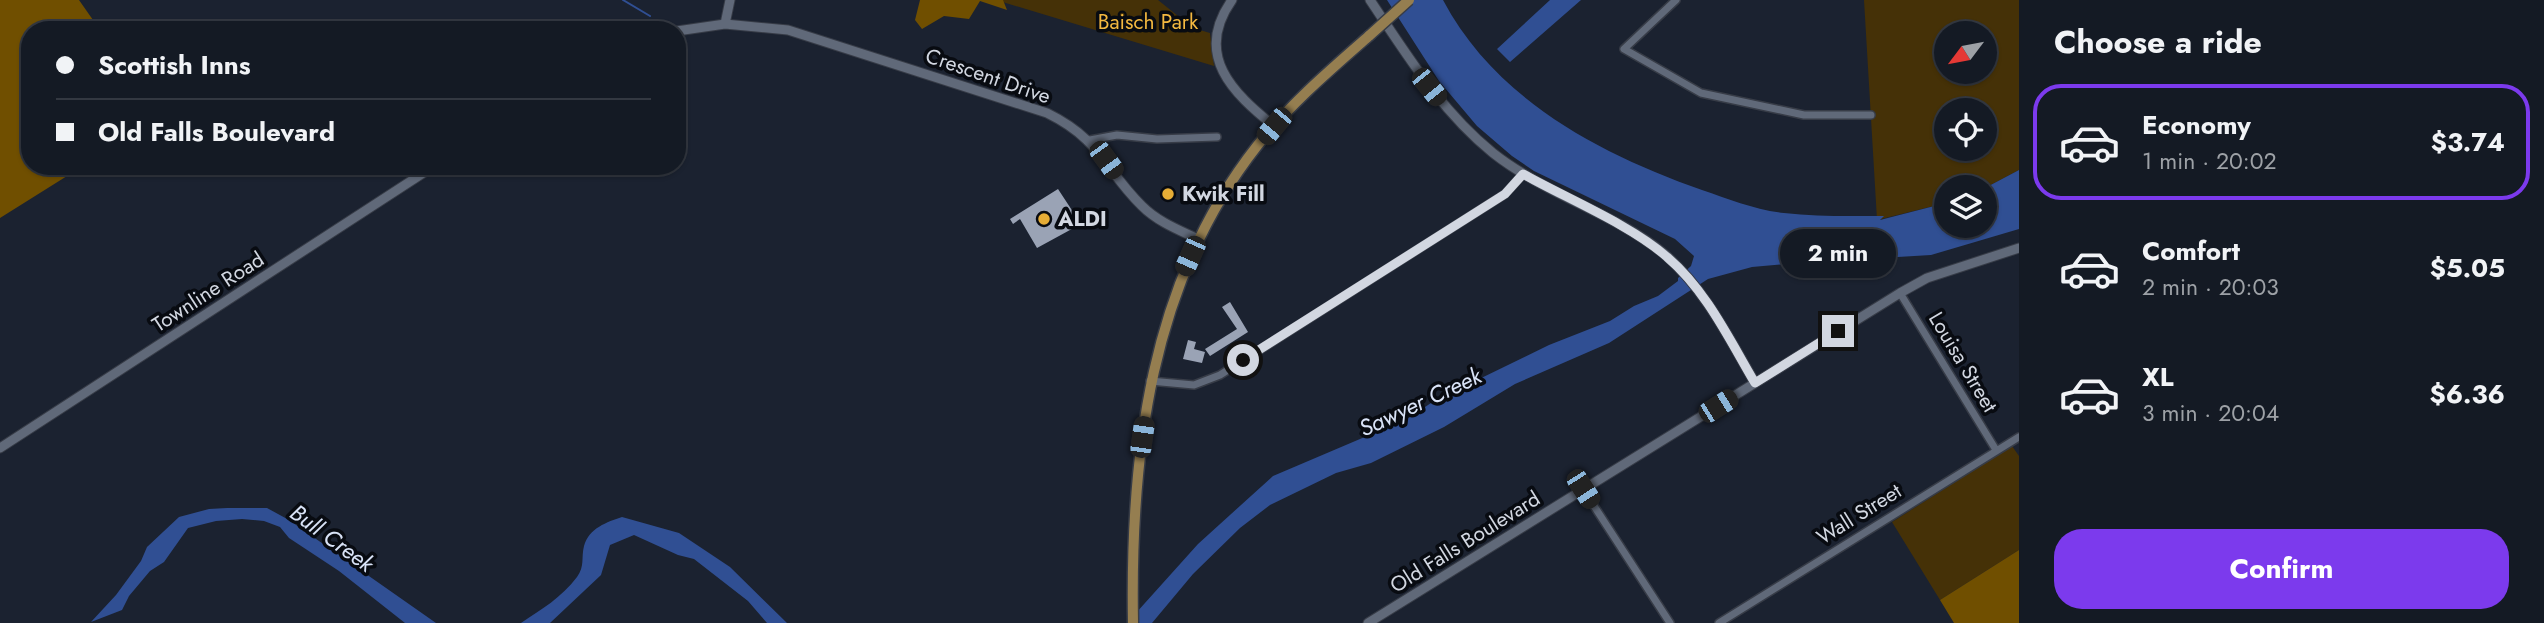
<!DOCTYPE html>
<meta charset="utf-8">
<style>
:root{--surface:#141a24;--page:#212731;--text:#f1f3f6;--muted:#9da1a6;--line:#333841;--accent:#7c3aed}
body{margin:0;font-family:Jost,sans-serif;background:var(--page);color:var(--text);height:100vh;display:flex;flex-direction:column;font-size:26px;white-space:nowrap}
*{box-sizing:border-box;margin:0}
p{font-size:23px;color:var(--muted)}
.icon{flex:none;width:38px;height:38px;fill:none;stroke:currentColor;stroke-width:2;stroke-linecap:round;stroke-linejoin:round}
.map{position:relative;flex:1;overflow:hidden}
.details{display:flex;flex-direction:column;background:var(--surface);width:525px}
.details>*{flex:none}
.guide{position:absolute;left:21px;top:21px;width:665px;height:154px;border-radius:28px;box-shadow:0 2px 5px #0004,0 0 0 2px var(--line);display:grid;align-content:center;height:154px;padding:0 35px;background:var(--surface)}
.needle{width:46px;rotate:238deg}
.fabs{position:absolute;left:1934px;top:21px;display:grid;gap:14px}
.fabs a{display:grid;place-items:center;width:63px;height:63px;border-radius:50%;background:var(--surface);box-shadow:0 2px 5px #0004,0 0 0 2px var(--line);font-size:35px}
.end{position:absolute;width:32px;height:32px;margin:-16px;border:9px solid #d2d7e1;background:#111;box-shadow:0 0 0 4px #111}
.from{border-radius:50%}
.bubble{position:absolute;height:49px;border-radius:24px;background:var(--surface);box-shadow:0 2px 5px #0004,0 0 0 2px var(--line);font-size:23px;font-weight:700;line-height:49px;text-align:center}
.car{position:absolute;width:21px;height:42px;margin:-21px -10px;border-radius:9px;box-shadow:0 0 5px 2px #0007;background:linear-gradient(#222 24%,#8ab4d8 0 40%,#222 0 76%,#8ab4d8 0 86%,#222 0)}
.guide b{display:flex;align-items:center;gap:24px;height:66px;font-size:26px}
.guide b+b{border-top:2px solid var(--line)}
.guide i{width:18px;height:18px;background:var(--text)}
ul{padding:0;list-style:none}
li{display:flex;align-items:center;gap:21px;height:116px;margin:0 14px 10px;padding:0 21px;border:4px solid transparent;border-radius:28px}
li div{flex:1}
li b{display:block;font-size:26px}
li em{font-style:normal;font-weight:700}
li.current{border-color:var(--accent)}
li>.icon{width:63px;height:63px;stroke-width:1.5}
h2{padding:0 35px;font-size:32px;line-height:84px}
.primary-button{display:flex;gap:14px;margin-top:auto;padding:14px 35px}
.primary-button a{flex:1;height:80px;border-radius:28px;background:var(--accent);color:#fff;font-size:28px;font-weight:700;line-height:80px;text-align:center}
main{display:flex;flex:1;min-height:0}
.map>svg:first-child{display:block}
.green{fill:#453107;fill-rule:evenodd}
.forest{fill:#704f00}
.water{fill:#304f93}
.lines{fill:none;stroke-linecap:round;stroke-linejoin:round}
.stream{stroke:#304f93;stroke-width:2}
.building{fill:#9aa3b5}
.minor-casing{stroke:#373c47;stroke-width:10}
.tertiary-casing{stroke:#373c47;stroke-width:11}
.primary-casing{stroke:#373c47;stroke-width:13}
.minor{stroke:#606979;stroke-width:7}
.tertiary{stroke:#606979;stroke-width:9}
.primary{stroke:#957e50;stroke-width:10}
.primary-bridge-casing{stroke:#373c47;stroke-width:13;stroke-linecap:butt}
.primary-bridge{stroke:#957e50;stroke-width:10}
.route{stroke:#d2d7e1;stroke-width:9}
.poi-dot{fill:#e6ad36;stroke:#080b11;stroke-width:2.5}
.labels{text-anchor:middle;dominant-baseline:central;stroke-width:7;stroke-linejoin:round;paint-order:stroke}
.park-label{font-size:21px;fill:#f3b840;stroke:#080b11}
.street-label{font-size:21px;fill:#d2d7e1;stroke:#080b11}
.poi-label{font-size:21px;font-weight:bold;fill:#d2d7e1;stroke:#080b11;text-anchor:start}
.water-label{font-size:23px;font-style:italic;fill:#d9e3f7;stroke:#080b11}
</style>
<main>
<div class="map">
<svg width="2019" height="623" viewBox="0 0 2019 623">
<rect width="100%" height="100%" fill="#1b2230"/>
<!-- green -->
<path class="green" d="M996,0H1158L1193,28L1210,33L1214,66Z
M1864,0H2019V170L1985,188L1946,187V203L1877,220ZM1946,33H1984V72H1946ZM1946,110H1984V149H1946Z
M2012,446L2019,456V550L1940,600L1892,522Z"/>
<!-- forest -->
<path class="forest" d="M0,0H79L100,30H30V166H83L0,218Z
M920,0H1003L1007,10L980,1L969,19L944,16L922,29L915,20Z
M2019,550V623H1954L1940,600Z"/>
<!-- water -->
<path class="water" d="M1387,0H1443C1496,100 1600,154 1702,190C1729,199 1755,210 1784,213C1817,217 1851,216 1884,216L1880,220L1946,203V226H1984L1985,188L2019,170V229L1931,255L1881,258L1829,267L1785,264L1752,267L1708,279L1609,343L1515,384L1444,427L1371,463L1336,473L1270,505L1240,528L1193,574L1152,623H1127L1198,544L1273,476L1407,419L1434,401L1549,345L1610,321L1634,306L1658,296L1678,281V278L1691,266L1694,256L1675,239L1534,171L1512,156L1477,126L1439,81Z
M1550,0H1581L1510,62L1497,49Z
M227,508H267L289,520L436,623H405L339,571L289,538L280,527L264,521L242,519L216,521L188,528L164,562L150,571L129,596L122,610L91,622L116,595L141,561L147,547L179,517L209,509Z
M622,517L679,533L730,567L787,623H767L748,601L694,559L678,555L634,535L610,545L601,575L550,623H521C542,609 561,598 577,577C585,566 581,558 584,546C589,528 607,522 622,517Z"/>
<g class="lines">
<!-- stream -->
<path class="stream" d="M623,0L650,16"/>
</g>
<!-- building -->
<path class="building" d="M1058,189L1081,224L1037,248L1020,219L1013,224L1010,219Z
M1230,302L1248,332L1210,356L1205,349L1237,329L1222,307Z
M1188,340L1196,342L1194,349L1205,352L1202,363L1183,359Z"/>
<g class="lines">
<defs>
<path id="minor" d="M1676,0L1624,49L1701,93L1804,115H1871
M1090,140L1117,135L1157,139L1217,137
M1900,293L1996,450
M1150,381L1194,385L1220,375L1505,194L1523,174
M1583,489L1670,623
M1719,623L2019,437"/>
<path id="tertiary" d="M1232,0C1193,55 1233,93 1274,126
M1370,0C1407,55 1441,111 1493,153C1545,194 1612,212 1663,253C1704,287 1729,338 1755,383
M725,24L730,0
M677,31L725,24L788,30L1047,113C1102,140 1104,169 1142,206C1158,222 1179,230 1198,239
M0,448L434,166
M1368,623L1900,293L1927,278L2019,248"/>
<path id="primary" d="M1133,623C1130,455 1150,282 1257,146C1290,104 1330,70 1370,35"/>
</defs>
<!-- minor casing -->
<use href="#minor" class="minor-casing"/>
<!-- tertiary casing -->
<use href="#tertiary" class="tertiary-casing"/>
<!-- primary casing -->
<use href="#primary" class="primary-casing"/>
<!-- minor -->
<use href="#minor" class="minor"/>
<!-- tertiary -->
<use href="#tertiary" class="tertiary"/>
<!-- primary -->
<use href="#primary" class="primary"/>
<defs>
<path id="primary-bridge" d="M1370,35L1409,0"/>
</defs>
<!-- primary-bridge casing -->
<use href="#primary-bridge" class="primary-bridge-casing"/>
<!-- primary-bridge -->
<use href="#primary-bridge" class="primary-bridge"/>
</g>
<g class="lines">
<!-- route -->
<path class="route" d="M1243,360L1505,194L1523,174C1566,198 1631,225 1667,257C1706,290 1729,339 1755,383L1838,331"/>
</g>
<!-- markers -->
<g class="poi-dot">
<circle cx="1168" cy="194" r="7"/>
<circle cx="1044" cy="219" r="7"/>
</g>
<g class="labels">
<!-- park labels -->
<g class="park-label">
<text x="1148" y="22">Baisch Park</text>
</g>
<!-- street labels -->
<g class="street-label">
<text transform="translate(988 76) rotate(19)">Crescent Drive</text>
<text transform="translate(208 292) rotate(-33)">Townline Road</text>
<text transform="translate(1963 362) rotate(59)">Louisa Street</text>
<text transform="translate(1859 514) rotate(-32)">Wall Street</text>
<text transform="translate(1465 542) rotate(-32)">Old Falls Boulevard</text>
</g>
<!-- poi labels -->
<g class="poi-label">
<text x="1182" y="194">Kwik Fill</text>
<text x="1058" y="219">ALDI</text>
</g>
<!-- water labels -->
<g class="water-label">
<text transform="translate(1420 402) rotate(-25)">Sawyer Creek</text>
<text transform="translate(332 538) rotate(36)">Bull Creek</text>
</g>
</g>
</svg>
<div class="fabs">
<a><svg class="needle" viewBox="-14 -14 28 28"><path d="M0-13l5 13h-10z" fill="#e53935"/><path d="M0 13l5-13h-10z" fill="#9da1a6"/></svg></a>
<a><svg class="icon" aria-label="locate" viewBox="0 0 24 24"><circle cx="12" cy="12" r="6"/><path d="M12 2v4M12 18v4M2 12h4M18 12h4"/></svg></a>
<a><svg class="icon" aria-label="layers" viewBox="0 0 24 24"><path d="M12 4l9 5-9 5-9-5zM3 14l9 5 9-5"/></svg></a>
</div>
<i class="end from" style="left:1243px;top:360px"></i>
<i class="end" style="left:1838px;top:331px"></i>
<div class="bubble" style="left:1780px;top:229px;width:116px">2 min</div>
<i class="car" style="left:1429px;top:87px;rotate:141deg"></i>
<i class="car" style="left:1274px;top:126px;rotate:220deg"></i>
<i class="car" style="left:1106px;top:160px;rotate:144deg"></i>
<i class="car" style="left:1190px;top:256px;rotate:204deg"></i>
<i class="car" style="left:1718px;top:406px;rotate:58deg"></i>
<i class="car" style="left:1142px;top:437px;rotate:8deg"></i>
<i class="car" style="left:1583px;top:489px;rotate:147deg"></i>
<div class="guide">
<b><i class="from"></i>Scottish Inns</b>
<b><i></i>Old Falls Boulevard</b>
</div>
</div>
<section class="details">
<h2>Choose a ride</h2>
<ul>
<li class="current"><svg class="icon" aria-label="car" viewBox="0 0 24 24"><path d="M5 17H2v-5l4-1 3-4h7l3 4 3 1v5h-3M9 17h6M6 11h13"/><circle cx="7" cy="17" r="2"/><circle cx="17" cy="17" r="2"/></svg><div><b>Economy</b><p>1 min · 20:02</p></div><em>$3.74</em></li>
<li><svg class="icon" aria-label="car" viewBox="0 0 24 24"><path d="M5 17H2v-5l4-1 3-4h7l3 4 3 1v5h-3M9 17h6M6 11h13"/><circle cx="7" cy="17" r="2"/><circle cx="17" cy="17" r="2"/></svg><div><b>Comfort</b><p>2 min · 20:03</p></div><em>$5.05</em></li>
<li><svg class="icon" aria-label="car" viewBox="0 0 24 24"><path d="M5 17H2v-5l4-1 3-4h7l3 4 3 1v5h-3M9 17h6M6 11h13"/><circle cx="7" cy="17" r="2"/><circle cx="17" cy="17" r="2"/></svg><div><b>XL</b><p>3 min · 20:04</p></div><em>$6.36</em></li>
</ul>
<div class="primary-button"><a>Confirm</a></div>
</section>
</main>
